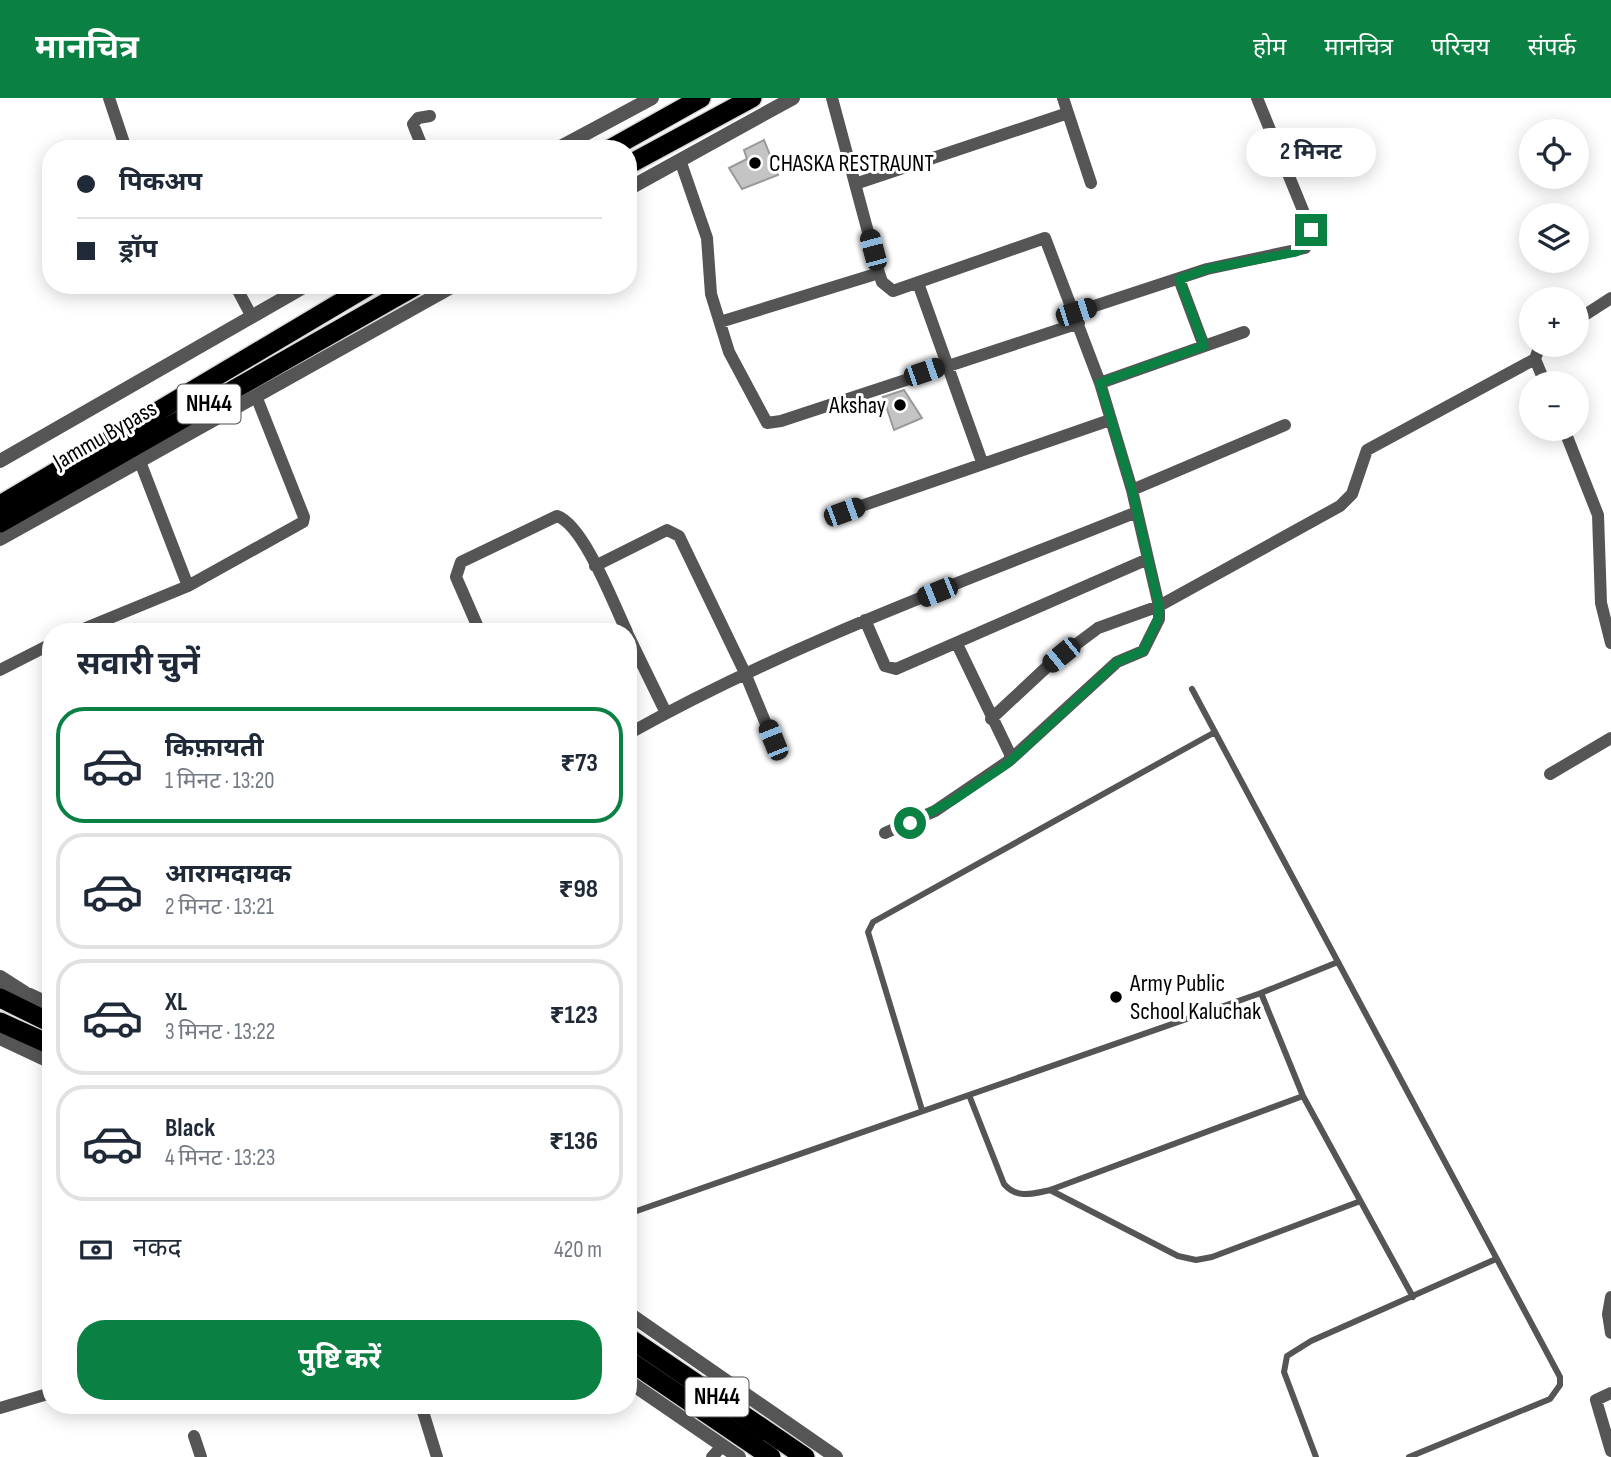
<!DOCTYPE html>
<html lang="hi">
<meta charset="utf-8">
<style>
:root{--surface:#fff;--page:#f6f6f7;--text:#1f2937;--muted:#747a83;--line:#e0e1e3;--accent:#0b8043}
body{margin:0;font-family:"Sofia Sans Condensed","Noto Sans Devanagari",sans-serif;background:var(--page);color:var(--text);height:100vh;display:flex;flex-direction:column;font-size:26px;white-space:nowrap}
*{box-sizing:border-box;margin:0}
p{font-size:23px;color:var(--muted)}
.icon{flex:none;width:38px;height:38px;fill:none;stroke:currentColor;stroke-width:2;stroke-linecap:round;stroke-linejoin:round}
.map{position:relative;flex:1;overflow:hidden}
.details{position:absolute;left:42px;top:525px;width:595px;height:791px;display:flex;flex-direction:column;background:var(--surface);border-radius:28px;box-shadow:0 4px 18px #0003}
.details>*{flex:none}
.banner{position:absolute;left:42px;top:42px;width:595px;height:154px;border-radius:28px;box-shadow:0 4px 18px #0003;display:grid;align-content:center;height:154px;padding:0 35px;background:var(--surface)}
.controls{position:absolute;left:1519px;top:21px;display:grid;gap:14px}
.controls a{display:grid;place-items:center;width:70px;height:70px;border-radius:50%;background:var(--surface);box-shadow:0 4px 18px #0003;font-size:35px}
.end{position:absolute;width:32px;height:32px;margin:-16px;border:9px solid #0b8043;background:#fff;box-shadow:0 0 0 4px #fff}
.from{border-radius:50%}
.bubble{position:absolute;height:49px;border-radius:24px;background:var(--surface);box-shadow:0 4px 18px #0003;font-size:23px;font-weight:700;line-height:49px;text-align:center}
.car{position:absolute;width:21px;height:42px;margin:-21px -10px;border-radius:9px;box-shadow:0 0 5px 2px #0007;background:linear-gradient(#222 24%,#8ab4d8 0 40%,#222 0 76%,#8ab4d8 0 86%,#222 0)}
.banner b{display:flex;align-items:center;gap:24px;height:66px;font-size:26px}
.banner b+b{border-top:2px solid var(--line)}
.banner i{width:18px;height:18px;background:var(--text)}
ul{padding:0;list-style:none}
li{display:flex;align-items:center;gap:21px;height:116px;margin:0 14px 10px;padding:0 21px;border:4px solid var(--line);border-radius:28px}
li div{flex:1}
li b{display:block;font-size:26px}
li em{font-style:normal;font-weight:700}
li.active{border-color:var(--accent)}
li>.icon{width:63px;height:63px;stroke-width:1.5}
h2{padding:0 35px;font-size:32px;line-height:84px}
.pay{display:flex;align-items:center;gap:18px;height:77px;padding:0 35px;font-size:26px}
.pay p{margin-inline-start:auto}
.cta{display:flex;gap:14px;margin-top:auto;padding:14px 35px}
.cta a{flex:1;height:80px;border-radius:28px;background:var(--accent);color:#fff;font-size:28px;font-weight:700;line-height:80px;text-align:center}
header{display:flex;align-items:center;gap:42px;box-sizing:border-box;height:98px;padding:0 35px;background:var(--accent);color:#fff}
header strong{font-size:33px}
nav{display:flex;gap:38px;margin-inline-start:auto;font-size:24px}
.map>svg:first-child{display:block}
.building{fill:#c4c4c4;stroke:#999;stroke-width:2}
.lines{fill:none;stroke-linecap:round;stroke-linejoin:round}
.trunk-casing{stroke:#dbdbdb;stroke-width:22}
.service{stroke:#555;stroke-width:6}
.minor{stroke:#555;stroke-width:12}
.tertiary{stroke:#555;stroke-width:14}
.trunk{stroke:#000;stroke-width:19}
.route{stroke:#0b8043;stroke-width:9}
.poi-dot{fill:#000;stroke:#fff;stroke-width:2.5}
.labels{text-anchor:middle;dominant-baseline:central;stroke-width:6;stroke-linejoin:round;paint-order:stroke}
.shield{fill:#fff;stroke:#4c4c4c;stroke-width:2}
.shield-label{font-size:23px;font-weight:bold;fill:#000}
.poi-label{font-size:24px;fill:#000;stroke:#fff;text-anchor:start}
.street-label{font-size:24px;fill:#000;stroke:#fff}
</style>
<header>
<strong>मानचित्र</strong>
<nav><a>होम</a><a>मानचित्र</a><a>परिचय</a><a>संपर्क</a></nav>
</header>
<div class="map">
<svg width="1611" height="1359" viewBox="0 0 1611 1359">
<rect width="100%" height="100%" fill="#fff"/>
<!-- building -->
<path class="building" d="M764,42L778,77L742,91L729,70L747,61L744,52Z
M904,292L922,320L894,332L883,299Z"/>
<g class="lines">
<defs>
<path id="trunk" d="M610,51L701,0
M628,67L752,0
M0,407L370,187
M0,425L417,187
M0,900L51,925
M0,924L51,947
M628,1239L805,1359
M628,1262L771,1359"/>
</defs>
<!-- trunk casing -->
<use href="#trunk" class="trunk-casing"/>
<!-- service -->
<path class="service" d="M1192,591L1560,1279V1287L1550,1301L1409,1359
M1261,895L1303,998L1413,1199
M969,997L1004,1086C1017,1101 1032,1096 1050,1092L1303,998
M922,1012L868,834L873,824L1215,634
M1050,1092L1178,1158L1196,1162L1212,1159L1358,1104
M628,1116L1261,895L1338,864
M1316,1359L1284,1274L1287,1258L1311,1243L1496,1161"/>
<!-- minor -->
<path class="minor" d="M109,0L126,51
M1063,0L1091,85
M423,51L413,26L418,20L430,18
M680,62L707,140L711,196L729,254L767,325L781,323L1079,225
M855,86L1068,15
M879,175L882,184L893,193L1045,140L1100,285L1132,392L1159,508L1098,530L1050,566L991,621
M1179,181L1204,248
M918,185L982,364
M235,187L252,219
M1076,214L1207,171L1305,150L1310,141L1311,132L1257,0
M1577,222L1611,200
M720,224L879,175L832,0
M1540,247L1535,261L1545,285
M1100,285L1244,234
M1564,331L1598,417L1601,505L1611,545
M139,361L188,488
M1132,392L1285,327
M844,414L1110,322
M595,468L667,432L679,438L745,575L773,643
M865,522L885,568L896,571L1148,461
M76,534L188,488L303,424L304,419L256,298
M480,534L456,479L461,464L557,418C584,427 614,507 627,534
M628,537L666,615
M0,572L51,546
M628,636C791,545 965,483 1137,414
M1010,662L1117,564L1143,553L1159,521V508L1340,408L1352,396L1367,352L1535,261
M1550,676L1611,640
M885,735L935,713L1010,662V656L957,546
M1611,1199L1608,1216L1611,1235
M1611,1295L1596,1302L1611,1353
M421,1307L437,1359
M0,1310L51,1295
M194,1338L201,1359
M712,1359L722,1348"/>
<!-- tertiary -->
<path class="tertiary" d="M557,51L652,0
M628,91L793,0
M0,363L307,187
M0,441L455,187
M0,879L25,895
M0,894L30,897L51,907
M0,940L51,964
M628,1215L836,1359
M628,1283L739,1359"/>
<!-- trunk -->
<use href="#trunk" class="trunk"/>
</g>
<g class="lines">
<!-- route -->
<path class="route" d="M910,725L952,703L1007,666L1117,564L1143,553L1158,521L1159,508L1132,392L1100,285L1204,248L1179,181L1207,171L1296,154C1306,149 1310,144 1311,132"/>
</g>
<!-- markers -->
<g class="poi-dot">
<circle cx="755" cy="65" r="7"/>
<circle cx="900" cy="307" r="7"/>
<circle cx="1116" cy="899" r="7"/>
</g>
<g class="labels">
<!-- shield labels -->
<g class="shield">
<rect x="177.5" y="286.5" width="63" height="39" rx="5"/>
<rect x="685.5" y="1279.5" width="63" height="39" rx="5"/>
</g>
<g class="shield-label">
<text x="209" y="306">NH44</text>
<text x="717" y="1299">NH44</text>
</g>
<!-- poi labels -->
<g class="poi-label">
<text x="769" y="65">CHASKA RESTRAUNT</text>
<text x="886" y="307" text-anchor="end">Akshay</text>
<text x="1130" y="885">Army Public<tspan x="1130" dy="28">School Kaluchak</tspan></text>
</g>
<!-- street labels -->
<g class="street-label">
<text transform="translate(105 337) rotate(-30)">Jammu Bypass</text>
</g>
</g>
</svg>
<div class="controls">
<a><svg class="icon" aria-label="locate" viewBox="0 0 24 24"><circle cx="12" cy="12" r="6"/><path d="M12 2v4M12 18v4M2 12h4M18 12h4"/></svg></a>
<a><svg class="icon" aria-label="layers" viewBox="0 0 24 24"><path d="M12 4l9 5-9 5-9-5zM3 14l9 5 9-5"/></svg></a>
<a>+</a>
<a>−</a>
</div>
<i class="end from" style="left:910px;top:725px"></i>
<i class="end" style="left:1311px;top:132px"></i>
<div class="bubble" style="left:1246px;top:30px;width:130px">2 मिनट</div>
<i class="car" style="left:873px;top:152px;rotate:345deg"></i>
<i class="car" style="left:1076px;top:214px;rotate:72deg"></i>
<i class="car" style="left:924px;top:274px;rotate:71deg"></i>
<i class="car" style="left:844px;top:414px;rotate:70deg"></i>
<i class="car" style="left:937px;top:494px;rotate:248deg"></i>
<i class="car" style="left:1061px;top:557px;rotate:231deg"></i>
<i class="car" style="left:773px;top:642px;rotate:338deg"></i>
<div class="banner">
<b><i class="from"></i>पिकअप</b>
<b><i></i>ड्रॉप</b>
</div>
<section class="details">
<h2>सवारी चुनें</h2>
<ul>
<li class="active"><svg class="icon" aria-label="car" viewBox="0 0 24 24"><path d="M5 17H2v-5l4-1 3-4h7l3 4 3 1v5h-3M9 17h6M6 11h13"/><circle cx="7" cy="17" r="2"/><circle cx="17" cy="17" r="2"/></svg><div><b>किफ़ायती</b><p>1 मिनट · 13:20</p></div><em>₹73</em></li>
<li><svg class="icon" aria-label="car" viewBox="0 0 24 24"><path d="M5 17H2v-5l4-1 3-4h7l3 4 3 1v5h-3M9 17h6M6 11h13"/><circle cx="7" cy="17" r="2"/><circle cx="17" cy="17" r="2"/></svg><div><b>आरामदायक</b><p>2 मिनट · 13:21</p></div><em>₹98</em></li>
<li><svg class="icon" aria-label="car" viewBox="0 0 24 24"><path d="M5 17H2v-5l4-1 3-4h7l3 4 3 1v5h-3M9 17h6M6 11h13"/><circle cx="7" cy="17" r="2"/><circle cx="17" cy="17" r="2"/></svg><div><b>XL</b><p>3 मिनट · 13:22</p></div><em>₹123</em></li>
<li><svg class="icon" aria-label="car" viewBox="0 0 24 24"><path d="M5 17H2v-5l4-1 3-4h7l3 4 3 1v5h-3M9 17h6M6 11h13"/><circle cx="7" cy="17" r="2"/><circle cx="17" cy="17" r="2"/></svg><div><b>Black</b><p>4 मिनट · 13:23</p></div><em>₹136</em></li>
</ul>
<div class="pay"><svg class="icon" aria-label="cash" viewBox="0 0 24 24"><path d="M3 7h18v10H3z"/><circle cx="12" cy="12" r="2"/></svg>नकद<p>420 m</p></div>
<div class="cta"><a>पुष्टि करें</a></div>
</section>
</div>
